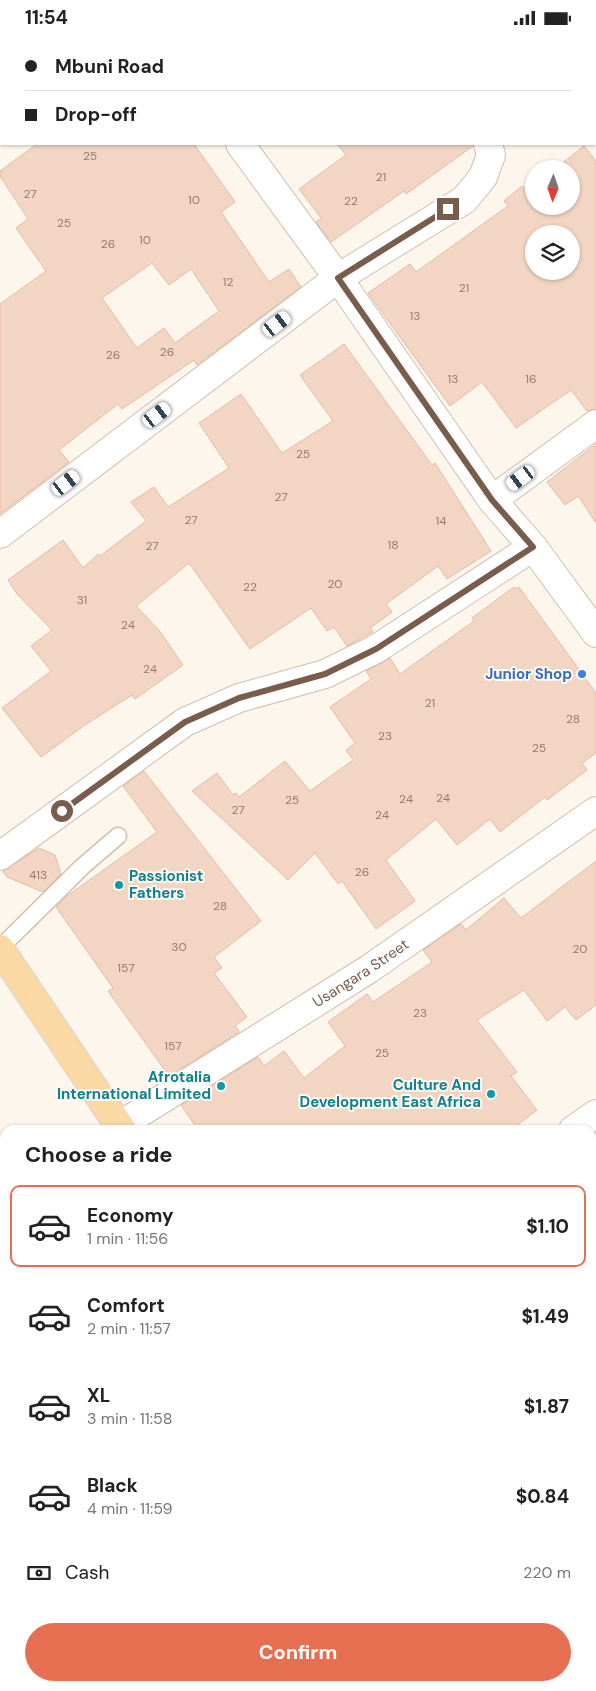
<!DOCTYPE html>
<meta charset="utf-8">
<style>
:root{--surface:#fff;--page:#f6f6f6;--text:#222;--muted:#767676;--line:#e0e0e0;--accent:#e76f51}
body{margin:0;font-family:"DM Sans",sans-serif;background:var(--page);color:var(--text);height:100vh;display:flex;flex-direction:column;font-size:19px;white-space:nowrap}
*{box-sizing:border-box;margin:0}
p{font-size:16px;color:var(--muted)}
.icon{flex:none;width:28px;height:28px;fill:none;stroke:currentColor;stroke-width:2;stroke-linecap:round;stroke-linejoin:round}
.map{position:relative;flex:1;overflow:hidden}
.sheet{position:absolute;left:0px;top:1090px;width:596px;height:566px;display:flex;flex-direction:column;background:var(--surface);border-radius:15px 15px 0 0;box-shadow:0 1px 4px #0004}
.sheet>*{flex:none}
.hud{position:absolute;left:0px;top:0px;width:596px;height:110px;box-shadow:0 1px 4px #0004;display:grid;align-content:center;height:110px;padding:0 25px;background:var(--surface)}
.needle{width:32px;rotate:182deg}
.buttons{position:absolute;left:525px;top:125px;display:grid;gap:10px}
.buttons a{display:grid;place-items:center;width:55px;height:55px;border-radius:50%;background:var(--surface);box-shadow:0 1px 4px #0004;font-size:25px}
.end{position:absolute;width:22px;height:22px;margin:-11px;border:6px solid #7a5c4d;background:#fff;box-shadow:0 0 0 2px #fff}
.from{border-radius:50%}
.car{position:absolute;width:15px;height:30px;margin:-15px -8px;border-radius:6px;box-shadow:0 0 4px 1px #0007;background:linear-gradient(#fff 24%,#345 0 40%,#fff 0 76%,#345 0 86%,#fff 0)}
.hud b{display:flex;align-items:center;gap:18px;height:48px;font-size:19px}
.hud b+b{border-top:1px solid var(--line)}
.hud i{width:12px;height:12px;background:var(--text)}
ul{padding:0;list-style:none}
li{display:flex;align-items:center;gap:15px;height:82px;margin:0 10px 8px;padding:0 15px;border:2px solid transparent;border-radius:10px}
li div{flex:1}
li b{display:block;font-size:19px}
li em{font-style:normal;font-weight:700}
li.current{border-color:var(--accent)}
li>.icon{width:45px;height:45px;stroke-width:1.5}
h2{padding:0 25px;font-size:22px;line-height:60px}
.pay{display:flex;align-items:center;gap:12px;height:55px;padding:0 25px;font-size:19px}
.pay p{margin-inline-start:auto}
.button{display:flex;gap:10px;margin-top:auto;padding:10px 25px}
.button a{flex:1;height:58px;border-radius:30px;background:var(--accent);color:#fff;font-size:20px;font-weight:700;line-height:58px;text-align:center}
.status{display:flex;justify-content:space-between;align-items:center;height:35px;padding:0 25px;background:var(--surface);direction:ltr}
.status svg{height:14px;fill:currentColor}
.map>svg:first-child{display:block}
.building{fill:#f3d5c3;stroke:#e6bba3;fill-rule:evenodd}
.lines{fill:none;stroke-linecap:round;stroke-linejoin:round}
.service-casing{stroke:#d1beb0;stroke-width:19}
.minor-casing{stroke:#d1beb0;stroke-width:30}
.primary-casing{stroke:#dad1cd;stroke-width:30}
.service{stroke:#fff;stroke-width:16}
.minor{stroke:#fff;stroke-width:28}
.primary{stroke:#fbd9a5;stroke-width:28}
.route{stroke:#7a5c4d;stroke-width:6}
.shop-dot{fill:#3f7fe0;stroke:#fffaf3;stroke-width:2}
.culture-dot{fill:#0f9aa8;stroke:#fffaf3;stroke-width:2}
.labels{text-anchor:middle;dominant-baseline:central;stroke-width:4;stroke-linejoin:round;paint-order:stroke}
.number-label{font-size:12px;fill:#987a6a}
.shop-label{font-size:15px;font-weight:bold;fill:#366cbe;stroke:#fffaf3;text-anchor:end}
.culture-label{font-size:15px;font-weight:bold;fill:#0d838f;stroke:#fffaf3;text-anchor:end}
.street-label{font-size:15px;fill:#7a5c4d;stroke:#fffaf3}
</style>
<div class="status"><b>11:54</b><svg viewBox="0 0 49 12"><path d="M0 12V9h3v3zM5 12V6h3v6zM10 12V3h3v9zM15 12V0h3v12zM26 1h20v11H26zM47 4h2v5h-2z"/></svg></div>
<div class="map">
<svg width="596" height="1656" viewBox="0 0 596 1656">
<rect width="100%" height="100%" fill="#fdf6ec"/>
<!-- building -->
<path class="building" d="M37,109H194L235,167L221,177L269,247L289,234L301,252L197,330L194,325L122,374L118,369L59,415L69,427L0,479V269L46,236L16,193L28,184L0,141V136ZM152,228L169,250L191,234L219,276L175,308L164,293L137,313L102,263Z
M337,109H473V111L406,159L404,156L331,207L316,187L321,183L299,154L346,120Z
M584,111L596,126V374L587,376L571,355L516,393L482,347L450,371L368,258L410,229L416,237L508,171L504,166L522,151L527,156L534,150V171H571V134H555ZM534,199H571V236H534Z
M344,309L432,430L435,428L491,516L447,544L438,531L386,569L392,577L370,593L373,597L347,611L334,592L327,596L311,573L250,614L189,528L136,571L159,595L183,630L135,664L132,660L85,690L41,722L2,673L51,636L31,611L52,595L17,559L8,545L63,505L83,533L98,519L100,521L146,486L131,467L154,452L168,472L229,433L199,388L241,359L282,418L333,386L300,340Z
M596,409V488L578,461L565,470L547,447Z
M514,552L515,554L519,552L596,658V718L582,728L587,735L547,765L545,762L500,797L490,784L457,810L436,784L386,825L415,866L376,894L342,846L338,849L315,818L288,845L192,756L217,738L233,760L236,758L239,762L285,726L310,756L353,725L346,715L355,708L330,672L371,644L366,636L390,623L400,639L474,586L472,583Z
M144,736L261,886L214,922L222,933L214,938L247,982L235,991L239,997L169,1041L108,956L113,953L56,872L67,861L157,797L123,751Z
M39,813L55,820L61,839L43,857L7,842L3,836Z
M596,826V970L576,985L565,972L547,986L524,955L477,985L517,1037L511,1041L537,1075L511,1095H198L181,1070L258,1022L264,1031L284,1016L304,1043L345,1011L328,987L367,959L373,967L432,927L423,915L461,889L466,895L504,863L521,883Z"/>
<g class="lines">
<defs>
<path id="service" d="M0,913L83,831L118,801
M0,1425L5,1422"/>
<g id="minor">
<path d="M166,0L167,1"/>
<path d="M407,0L408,1"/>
<path d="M93,1L94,0"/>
<path d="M594,1L595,0"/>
<path d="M0,71L1,70"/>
<path d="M240,109L338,243L492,465L533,512L596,598"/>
<path d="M492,465L596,389"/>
<path d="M0,499L338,243L464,165L483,142L491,120L488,109"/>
<path d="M0,821L185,687L239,663L325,639L376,614L533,512"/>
<path id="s1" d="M119,1091L369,934L596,776"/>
<path d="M573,1095L596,1079"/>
<path d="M0,1263L5,1260"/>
<path d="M591,1433L596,1430"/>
<path d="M228,1656L237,1651"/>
</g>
<path id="primary" d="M0,914L122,1095
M516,1651L520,1656"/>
</defs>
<!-- service casing -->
<use href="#service" class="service-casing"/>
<!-- minor casing -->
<use href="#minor" class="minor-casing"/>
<!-- primary casing -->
<use href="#primary" class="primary-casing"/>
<!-- service -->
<use href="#service" class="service"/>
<!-- minor -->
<use href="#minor" class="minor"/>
<!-- primary -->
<use href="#primary" class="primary"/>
</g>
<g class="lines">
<!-- route -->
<path class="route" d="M62,776L185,687L239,663L325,639L376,614L533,512L492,465L338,243L448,174"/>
</g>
<!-- markers -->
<circle class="shop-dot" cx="582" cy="639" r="5"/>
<g class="culture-dot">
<circle cx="119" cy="850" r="5"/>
<circle cx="221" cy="1051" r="5"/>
<circle cx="491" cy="1059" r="5"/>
</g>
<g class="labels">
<!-- number labels -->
<g class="number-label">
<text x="90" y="121">25</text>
<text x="381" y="142">21</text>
<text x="30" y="159">27</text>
<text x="194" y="165">10</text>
<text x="351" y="166">22</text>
<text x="64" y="188">25</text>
<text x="145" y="205">10</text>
<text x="108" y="209">26</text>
<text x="228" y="247">12</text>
<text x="464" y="253">21</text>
<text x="415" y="281">13</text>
<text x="167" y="317">26</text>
<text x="113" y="320">26</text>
<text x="453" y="344">13</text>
<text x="531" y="344">16</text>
<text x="303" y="419">25</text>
<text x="281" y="462">27</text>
<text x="191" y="485">27</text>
<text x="441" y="486">14</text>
<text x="393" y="510">18</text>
<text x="152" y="511">27</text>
<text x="335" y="549">20</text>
<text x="250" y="552">22</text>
<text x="82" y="565">31</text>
<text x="128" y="590">24</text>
<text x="150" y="634">24</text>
<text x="430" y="668">21</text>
<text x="573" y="684">28</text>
<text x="385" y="701">23</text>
<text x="539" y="713">25</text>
<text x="443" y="763">24</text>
<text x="406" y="764">24</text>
<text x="292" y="765">25</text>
<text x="238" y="775">27</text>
<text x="382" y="780">24</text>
<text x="362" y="837">26</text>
<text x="38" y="840">413</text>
<text x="220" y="871">28</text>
<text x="179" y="912">30</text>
<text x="580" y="914">20</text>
<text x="126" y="933">157</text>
<text x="420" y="978">23</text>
<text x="173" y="1011">157</text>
<text x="382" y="1018">25</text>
</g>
<!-- shop labels -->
<g class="shop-label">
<text x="572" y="639">Junior Shop</text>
</g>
<!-- culture labels -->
<g class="culture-label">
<text x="129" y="841" text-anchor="start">Passionist<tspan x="129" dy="17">Fathers</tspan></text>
<text x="211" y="1042">Afrotalia<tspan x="211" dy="17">International Limited</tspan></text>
<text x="481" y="1050">Culture And<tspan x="481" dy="17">Development East Africa</tspan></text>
</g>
<!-- street labels -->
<g class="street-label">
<text stroke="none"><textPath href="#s1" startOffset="286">Usangara Street</textPath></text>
</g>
</g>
</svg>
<div class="buttons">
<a><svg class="needle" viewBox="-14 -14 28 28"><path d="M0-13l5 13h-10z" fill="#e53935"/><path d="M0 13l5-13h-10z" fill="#767676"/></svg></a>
<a><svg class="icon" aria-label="layers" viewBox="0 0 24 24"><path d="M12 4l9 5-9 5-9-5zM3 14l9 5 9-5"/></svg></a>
</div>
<i class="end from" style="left:62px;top:776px"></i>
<i class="end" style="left:448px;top:174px"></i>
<i class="car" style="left:277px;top:289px;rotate:53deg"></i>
<i class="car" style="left:157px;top:380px;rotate:53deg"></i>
<i class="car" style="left:521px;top:443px;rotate:234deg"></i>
<i class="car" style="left:66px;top:448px;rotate:53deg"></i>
<div class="hud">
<b><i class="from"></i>Mbuni Road</b>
<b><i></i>Drop-off</b>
</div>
<section class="sheet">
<h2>Choose a ride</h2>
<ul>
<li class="current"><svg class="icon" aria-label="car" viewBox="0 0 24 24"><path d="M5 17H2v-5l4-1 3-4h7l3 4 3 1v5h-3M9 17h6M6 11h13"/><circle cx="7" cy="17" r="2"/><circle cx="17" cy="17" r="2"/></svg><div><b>Economy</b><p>1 min · 11:56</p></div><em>$1.10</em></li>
<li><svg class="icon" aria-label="car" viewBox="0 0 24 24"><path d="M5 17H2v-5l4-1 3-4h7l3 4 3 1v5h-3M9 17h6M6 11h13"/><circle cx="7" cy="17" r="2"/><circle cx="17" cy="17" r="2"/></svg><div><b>Comfort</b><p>2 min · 11:57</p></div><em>$1.49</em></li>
<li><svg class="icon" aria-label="car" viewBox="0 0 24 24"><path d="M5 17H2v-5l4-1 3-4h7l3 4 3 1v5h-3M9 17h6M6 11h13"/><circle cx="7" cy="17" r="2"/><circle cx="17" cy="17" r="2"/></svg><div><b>XL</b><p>3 min · 11:58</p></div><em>$1.87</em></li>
<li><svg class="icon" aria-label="car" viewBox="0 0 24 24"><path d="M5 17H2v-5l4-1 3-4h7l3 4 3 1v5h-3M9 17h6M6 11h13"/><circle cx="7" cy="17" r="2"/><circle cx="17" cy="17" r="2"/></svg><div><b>Black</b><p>4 min · 11:59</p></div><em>$0.84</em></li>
</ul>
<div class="pay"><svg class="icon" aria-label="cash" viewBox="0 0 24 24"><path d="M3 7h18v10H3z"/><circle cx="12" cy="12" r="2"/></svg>Cash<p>220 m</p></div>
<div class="button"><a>Confirm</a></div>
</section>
</div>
